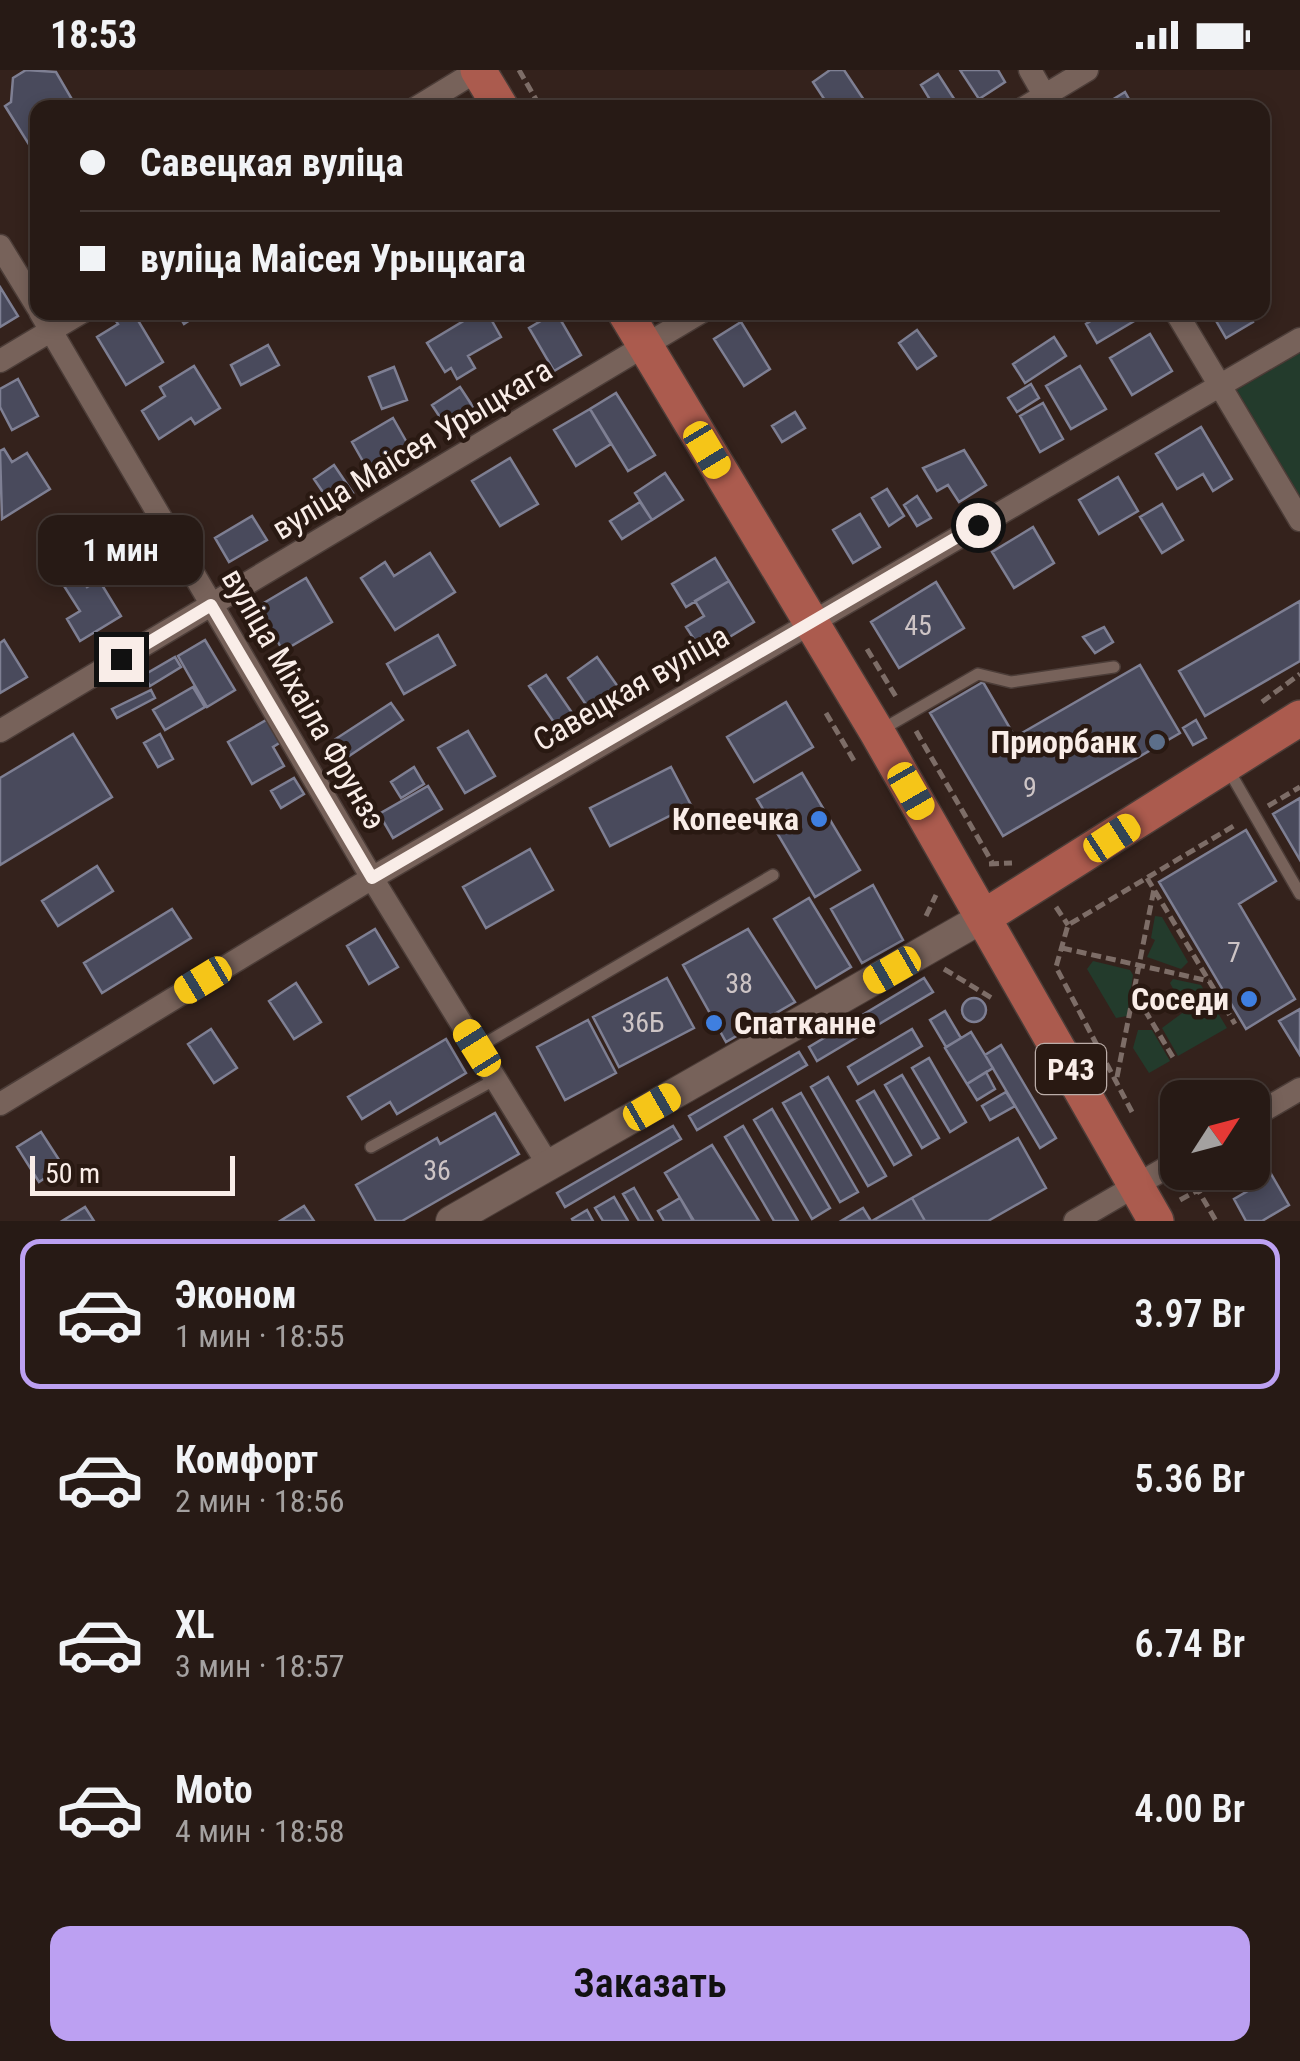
<!DOCTYPE html>
<html lang="ru">
<meta charset="utf-8">
<style>
:root{--surface:#271a15;--page:#2f231e;--text:#f1f3f6;--muted:#a4a1a0;--line:#433834;--accent:#bca0f2}
body{margin:0;font-family:"Roboto Condensed",sans-serif;background:var(--page);color:var(--text);height:100vh;display:flex;flex-direction:column;font-size:38px;white-space:nowrap}
*{box-sizing:border-box;margin:0}
p{font-size:32px;color:var(--muted)}
.icon{flex:none;width:55px;height:55px;fill:none;stroke:currentColor;stroke-width:2;stroke-linecap:round;stroke-linejoin:round}
.map{position:relative;height:1151px;overflow:hidden}
.panel{display:flex;flex-direction:column;background:var(--surface);flex:1}
.panel>*{flex:none}
.top-card{position:absolute;left:30px;top:30px;width:1240px;height:220px;border-radius:20px;box-shadow:0 5px 15px #0003,0 0 0 2px var(--line);display:grid;align-content:center;height:220px;padding:0 50px;background:var(--surface)}
.needle{width:65px;rotate:54deg}
.buttons{position:absolute;left:1160px;top:1010px;display:grid;gap:20px}
.buttons a{display:grid;place-items:center;width:110px;height:110px;border-radius:20px;background:var(--surface);box-shadow:0 5px 15px #0003,0 0 0 2px var(--line);font-size:50px}
.scale{position:absolute;left:30px;bottom:25px;width:205px;box-sizing:border-box;padding-left:10px;border:5px solid #f9ede8;border-top:0;font-size:28px;line-height:35px;white-space:nowrap;color:#f9ede8;-webkit-text-stroke:8px #291912;paint-order:stroke}
.end{position:absolute;width:45px;height:45px;margin:-22px;border:12px solid #f9ede8;background:#111;box-shadow:0 0 0 5px #111}
.from{border-radius:50%}
.bubble{position:absolute;height:70px;border-radius:20px;background:var(--surface);box-shadow:0 5px 15px #0003,0 0 0 2px var(--line);font-size:32px;font-weight:600;line-height:70px;text-align:center}
.car{position:absolute;width:30px;height:60px;margin:-30px -15px;border-radius:12px;box-shadow:0 0 8px 2px #0007;background:linear-gradient(#f5c518 24%,#345 0 40%,#f5c518 0 76%,#345 0 86%,#f5c518 0)}
.top-card b{display:flex;align-items:center;gap:35px;height:95px;font-size:38px}
.top-card b+b{border-top:2px solid var(--line)}
.top-card i{width:25px;height:25px;background:var(--text)}
ul{padding:18px 0 0;list-style:none}
li{display:flex;align-items:center;gap:30px;height:150px;margin:0 20px 15px;padding:0 30px;border:5px solid transparent;border-radius:20px}
li div{flex:1}
li b{display:block;font-size:38px}
li em{font-style:normal;font-weight:600}
li.current{border-color:var(--accent)}
li>.icon{width:90px;height:90px;stroke-width:1.5}
.button{display:flex;gap:20px;margin-top:auto;padding:20px 50px}
.button a{flex:1;height:115px;border-radius:20px;background:var(--accent);color:#111;font-size:40px;font-weight:600;line-height:115px;text-align:center}
.status{display:flex;justify-content:space-between;align-items:center;height:70px;padding:0 50px;background:var(--surface);direction:ltr}
.status svg{height:28px;fill:currentColor}
.map>svg:first-child{display:block}
.green{fill:#233b2c}
.building{fill:#494a5c;stroke:#7e7f93;stroke-width:2.5}
.lines{fill:none;stroke-linecap:round;stroke-linejoin:round}
.lane-casing{stroke:#4c3d38;stroke-width:14}
.street-casing{stroke:#4c3d38;stroke-width:25}
.secondary-casing{stroke:#4c3d38;stroke-width:32}
.primary-casing{stroke:#4c3d38;stroke-width:38}
.path{stroke:#7d6d67;stroke-width:5;stroke-dasharray:10 5;stroke-linecap:butt}
.lane{stroke:#77625a;stroke-width:11}
.street{stroke:#77625a;stroke-width:22}
.secondary{stroke:#77625a;stroke-width:30}
.primary{stroke:#ab5b4e;stroke-width:35}
.route{stroke:#f9ede8;stroke-width:12}
.service-dot{fill:#5c6f8a;stroke:#291912;stroke-width:4}
.shop-dot{fill:#3f7fe0;stroke:#291912;stroke-width:4}
.labels{text-anchor:middle;dominant-baseline:central;stroke-width:9;stroke-linejoin:round;paint-order:stroke}
.number-label{font-size:28px;fill:#cdc4c5}
.shield{fill:#291912;stroke:#bbada8;stroke-width:2.5}
.shield-label{font-size:30px;font-weight:bold;fill:#f9ede8}
.street-label{font-size:32px;fill:#f9ede8;stroke:#291912}
.poi-label{font-size:32px;font-weight:bold;fill:#f9ede8;stroke:#291912;text-anchor:end}
</style>
<div class="status"><b>18:53</b><svg viewBox="0 0 49 12"><path d="M0 12V9h3v3zM5 12V6h3v6zM10 12V3h3v9zM15 12V0h3v12zM26 1h20v11H26zM47 4h2v5h-2z"/></svg></div>
<div class="map">
<svg width="1300" height="1151" viewBox="0 0 1300 1151">
<rect width="100%" height="100%" fill="#34221c"/>
<!-- green -->
<path class="green" d="M1300,283V426L1237,320Z
M1155,846L1162,847L1188,892L1181,899L1147,887L1155,870L1151,868Z
M1093,891L1130,900L1133,905L1127,946L1116,948L1087,899Z
M1173,909L1201,915L1227,958L1178,986L1162,958L1185,941L1170,913Z
M1138,960H1152L1170,991L1149,1003L1133,978Z"/>
<!-- building -->
<path class="building" d="M26,0L56,2L77,38H38V89L5,36L11,32L13,8Z
M830,0H844L866,33L859,38H830L813,12Z
M960,0H998L1005,12L979,29Z
M938,4L960,38H935L921,15Z
M1125,22L1134,38H1099Z
M0,217L18,246L0,257Z
M123,242H133L163,292L126,315L97,267L118,254L114,248Z
M177,242H202L184,254Z
M467,242H487L501,267L468,286L475,298L457,309L451,298L445,302L427,273L470,247Z
M556,242L581,285L554,301L529,258Z
M1104,242H1145L1146,244L1097,273L1086,254Z
M1211,242H1248L1253,252L1226,268Z
M741,252L770,299L744,316L714,269Z
M917,260L936,286L917,299L899,273Z
M1150,264L1172,301L1132,325L1110,288Z
M1054,267L1066,286L1025,313L1013,294Z
M268,275L279,295L241,315L231,295Z
M194,296L220,338L195,354L191,348L159,369L142,341L165,326L160,317Z
M1080,296L1106,339L1071,359L1046,316Z
M394,297L407,330L382,339L369,307Z
M18,309L38,346L12,360L0,337V319Z
M1031,314L1039,328L1017,342L1008,328Z
M460,317L479,346L451,364L432,335Z
M616,323L655,385L628,401L590,339Z
M1043,333L1063,369L1040,382L1020,346Z
M590,339L611,374L576,396L554,360Z
M795,342L805,358L782,372L772,356Z
M393,348L414,385L373,409L352,372Z
M1201,357L1232,409L1213,421L1203,404L1177,419L1156,384Z
M4,379L12,392L27,383L50,419L2,449L0,381Z
M964,380L986,415L959,432L948,415L937,421L923,398Z
M510,388L538,434L500,456L472,411Z
M334,395L353,423L333,437L314,409Z
M665,403L683,430L652,450L635,423Z
M1118,407L1138,441L1099,464L1079,430Z
M887,419L904,446L889,456L872,428Z
M917,426L931,448L917,456L904,435Z
M640,432L652,450L622,469L610,451Z
M1162,434L1183,470L1162,483L1140,447Z
M860,444L880,477L853,493L833,460Z
M252,446L267,470L229,492L215,468Z
M1033,457L1054,493L1014,518L992,482Z
M430,483L455,522L395,560L361,508L385,492L394,506Z
M715,488L729,511L686,537L672,514Z
M80,507L87,517L99,510L121,546L80,571L67,549L80,541L64,516Z
M306,508L332,552L283,581L274,565L269,568L257,537Z
M729,511L754,552L703,583L686,557L704,546L695,531Z
M936,512L964,558L899,598L871,552Z
M1300,531V591L1205,646L1179,601Z
M1104,557L1113,572L1095,583L1083,567Z
M438,565L455,595L404,624L387,594Z
M4,570L27,607L0,623V573Z
M205,570L235,620L207,637L178,586Z
M175,587L181,597L150,616L144,605Z
M597,587L623,624L593,645L568,608Z
M1140,595L1180,663L1003,766L930,643L983,612L1015,667Z
M546,605L577,650L560,661L529,616Z
M193,617L205,637L165,660L153,640Z
M151,620L155,628L117,648L112,639Z
M786,632L813,677L754,712L727,667Z
M391,633L403,650L346,688L334,670Z
M268,649L281,672L273,677L284,696L252,714L228,672Z
M1196,650L1206,668L1193,675L1183,658Z
M468,661L495,706L465,723L438,678Z
M73,664L112,727L0,795V708Z
M160,664L173,689L158,697L144,673Z
M414,697L424,714L401,728L391,712Z
M671,697L691,735L610,776L590,738Z
M802,703L860,800L815,827L757,729Z
M294,708L304,724L281,738L271,721Z
M428,716L442,739L393,768L379,744Z
M1300,728V790L1273,744Z
M1246,760L1276,811L1239,834L1295,929L1246,959L1159,812Z
M530,779L553,820L486,858L463,817Z
M97,796L113,821L58,856L42,831Z
M873,815L903,870L862,893L831,839Z
M809,828L851,897L816,918L774,849Z
M172,839L191,868L102,923L84,893Z
M375,859L398,897L369,914L347,876Z
M748,859L795,932L726,972L683,895Z
M667,908L694,958L619,997L593,947Z
M924,908L933,922L817,991L809,977Z
M296,913L321,952L294,969L269,931Z
M962 940a12 12 0 1 1 24 0a12 12 0 1 1-24 0Z
M1300,939V985L1279,951Z
M945,941L961,968L946,977L930,950Z
M588,950L616,1003L565,1030L537,977Z
M211,959L237,998L214,1013L188,974Z
M912,959L922,976L858,1014L848,997Z
M971,962L993,998L967,1014L945,978Z
M446,969L466,1003L397,1044L390,1032L362,1049L348,1027Z
M1001,975L1056,1068L1040,1078L985,985Z
M799,982L807,995L697,1060L689,1046Z
M929,988L966,1052L950,1062L912,998Z
M986,1002L995,1019L977,1030L967,1014Z
M902,1005L939,1068L922,1078L885,1015Z
M828,1007L886,1106L868,1116L811,1017Z
M874,1021L911,1085L894,1095L857,1031Z
M1006,1022L1015,1036L990,1050L982,1036Z
M801,1023L858,1122L840,1132L783,1033Z
M772,1039L830,1138L812,1149L754,1050Z
M495,1043L519,1084L402,1151H376L356,1115L437,1068L440,1074Z
M673,1056L681,1069L565,1137L557,1123Z
M743,1056L798,1151H774L725,1067Z
M41,1062L63,1096L39,1112L17,1077Z
M1018,1068L1046,1118L988,1151H925L912,1128Z
M712,1075L759,1151H694L665,1103Z
M1270,1102L1289,1135L1262,1151H1246L1234,1129L1265,1111L1262,1106Z
M634,1118L653,1151H639L623,1124Z
M614,1127L628,1151H603L595,1138Z
M680,1128L693,1151H664L658,1141Z
M912,1128L925,1151H872Z
M304,1136L314,1151H280Z
M85,1137L94,1151H62Z
M863,1138L871,1151H841Z
M587,1140L593,1151H573L572,1149Z"/>
<g class="lines">
<defs>
<path id="lane" d="M881,660L978,604L1011,612L1114,597
M1228,699L1300,824
M477,978L773,805
M371,1077L496,1009"/>
<path id="street" d="M1030,0L1050,35
M416,38L478,0
M1024,38L1087,0
M0,176L38,238
M40,242L372,808L549,1096
M1176,242L1300,450
M0,291L82,242
M0,661L701,242
M0,1034L372,808L1300,269
M1252,1047L1300,1019
M1075,1151L1178,1091"/>
<path id="secondary" d="M451,1151L984,847"/>
<path id="primary" d="M478,0L501,38
M625,242L877,662L1156,1151
M984,847L1300,648"/>
</defs>
<!-- lane casing -->
<use href="#lane" class="lane-casing"/>
<!-- street casing -->
<use href="#street" class="street-casing"/>
<!-- secondary casing -->
<use href="#secondary" class="secondary-casing"/>
<!-- primary casing -->
<use href="#primary" class="primary-casing"/>
<!-- path -->
<path class="path" d="M519,0L541,38
M867,579L898,630
M1262,632L1300,604
M826,643L856,694
M916,661L992,792
M1268,736L1300,717
M989,794L1012,793
M1147,808L1235,954
M1056,837L1068,855
M926,846L936,825
M1062,878L1209,911
M944,899L995,930
M1137,927L1174,989
M1117,1007L1154,819
M1132,1042L1056,897L1068,855L1237,754
M1180,1130L1198,1120L1216,1151"/>
<!-- lane -->
<use href="#lane" class="lane"/>
<!-- street -->
<use href="#street" class="street"/>
<!-- secondary -->
<use href="#secondary" class="secondary"/>
<!-- primary -->
<use href="#primary" class="primary"/>
</g>
<g class="lines">
<!-- route -->
<path class="route" d="M121,589L211,535L372,808L978,455"/>
</g>
<!-- markers -->
<circle class="service-dot" cx="1157" cy="672" r="10"/>
<g class="shop-dot">
<circle cx="819" cy="749" r="10"/>
<circle cx="1249" cy="929" r="10"/>
<circle cx="714" cy="953" r="10"/>
</g>
<g class="labels">
<!-- number labels -->
<g class="number-label">
<text x="918" y="555">45</text>
<text x="1030" y="717">9</text>
<text x="1234" y="882">7</text>
<text x="739" y="913">38</text>
<text x="643" y="952">36Б</text>
<text x="437" y="1100">36</text>
</g>
<!-- shield labels -->
<rect class="shield" x="1036" y="974" width="70" height="50" rx="8"/>
<g class="shield-label">
<text x="1071" y="999">Р43</text>
</g>
<!-- street labels -->
<g class="street-label">
<text transform="translate(412 379) rotate(-31)">вуліца Маісея Урыцкага</text>
<text transform="translate(631 618) rotate(-30)">Савецкая вуліца</text>
<text transform="translate(304 629) rotate(60)">вуліца Міхаіла Фрунзэ</text>
</g>
<!-- poi labels -->
<g class="poi-label">
<text x="1137" y="672">Приорбанк</text>
<text x="799" y="749">Копеечка</text>
<text x="1229" y="929">Соседи</text>
<text x="734" y="953" text-anchor="start">Спатканне</text>
</g>
</g>
</svg>
<div class="buttons">
<a><svg class="needle" viewBox="-14 -14 28 28"><path d="M0-13l5 13h-10z" fill="#e53935"/><path d="M0 13l5-13h-10z" fill="#a4a1a0"/></svg></a>
</div>
<div class="scale">50 m</div>
<i class="end from" style="left:978px;top:455px"></i>
<i class="end" style="left:121px;top:589px"></i>
<div class="bubble" style="left:38px;top:445px;width:165px">1 мин</div>
<i class="car" style="left:707px;top:380px;rotate:149deg"></i>
<i class="car" style="left:911px;top:721px;rotate:150deg"></i>
<i class="car" style="left:1112px;top:768px;rotate:57deg"></i>
<i class="car" style="left:892px;top:900px;rotate:240deg"></i>
<i class="car" style="left:203px;top:910px;rotate:239deg"></i>
<i class="car" style="left:477px;top:978px;rotate:328deg"></i>
<i class="car" style="left:652px;top:1037px;rotate:60deg"></i>
<div class="top-card">
<b><i class="from"></i>Савецкая вуліца</b>
<b><i></i>вуліца Маісея Урыцкага</b>
</div>
</div>
<section class="panel">
<ul>
<li class="current"><svg class="icon" aria-label="car" viewBox="0 0 24 24"><path d="M5 17H2v-5l4-1 3-4h7l3 4 3 1v5h-3M9 17h6M6 11h13"/><circle cx="7" cy="17" r="2"/><circle cx="17" cy="17" r="2"/></svg><div><b>Эконом</b><p>1 мин · 18:55</p></div><em>3.97 Br</em></li>
<li><svg class="icon" aria-label="car" viewBox="0 0 24 24"><path d="M5 17H2v-5l4-1 3-4h7l3 4 3 1v5h-3M9 17h6M6 11h13"/><circle cx="7" cy="17" r="2"/><circle cx="17" cy="17" r="2"/></svg><div><b>Комфорт</b><p>2 мин · 18:56</p></div><em>5.36 Br</em></li>
<li><svg class="icon" aria-label="car" viewBox="0 0 24 24"><path d="M5 17H2v-5l4-1 3-4h7l3 4 3 1v5h-3M9 17h6M6 11h13"/><circle cx="7" cy="17" r="2"/><circle cx="17" cy="17" r="2"/></svg><div><b>XL</b><p>3 мин · 18:57</p></div><em>6.74 Br</em></li>
<li><svg class="icon" aria-label="car" viewBox="0 0 24 24"><path d="M5 17H2v-5l4-1 3-4h7l3 4 3 1v5h-3M9 17h6M6 11h13"/><circle cx="7" cy="17" r="2"/><circle cx="17" cy="17" r="2"/></svg><div><b>Moto</b><p>4 мин · 18:58</p></div><em>4.00 Br</em></li>
</ul>
<div class="button"><a>Заказать</a></div>
</section>
